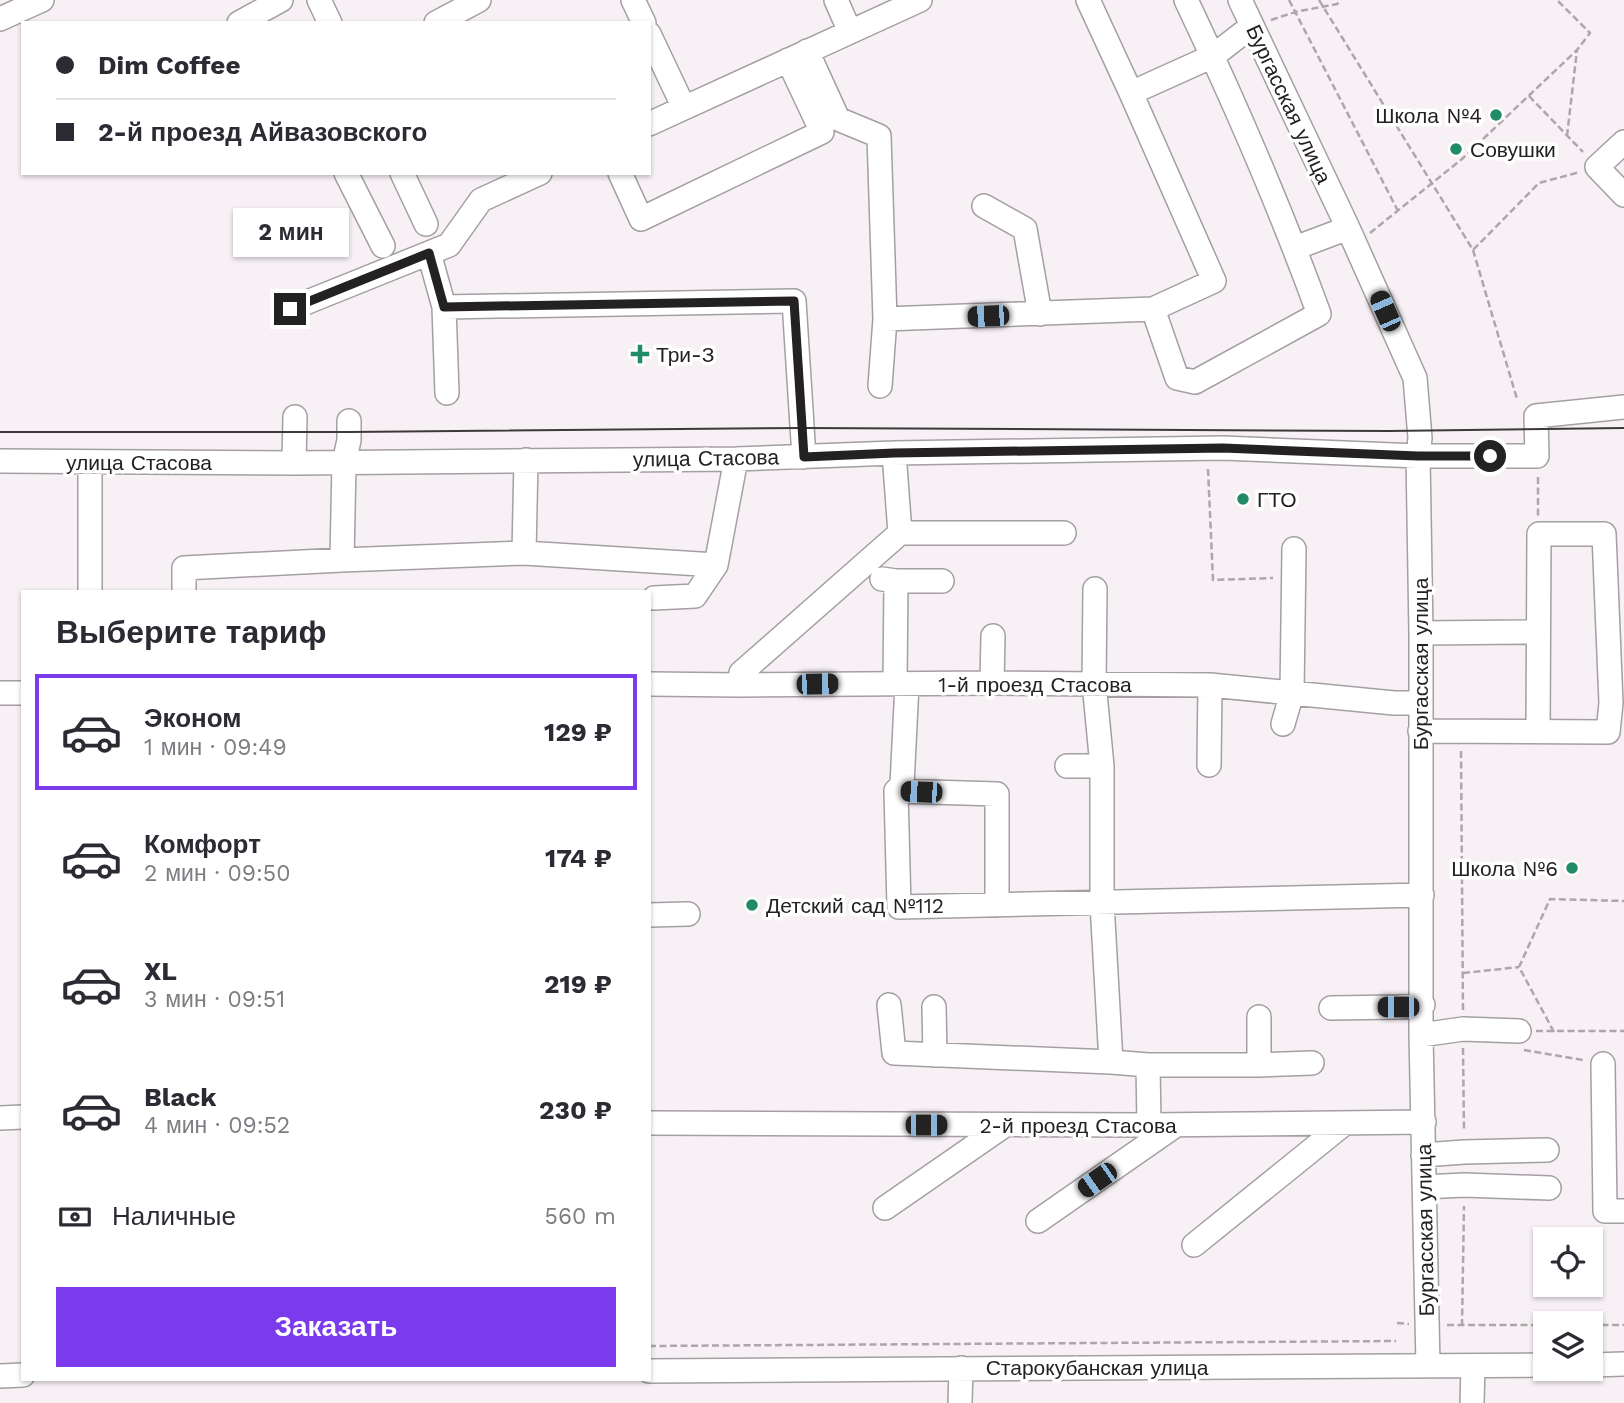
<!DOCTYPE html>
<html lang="ru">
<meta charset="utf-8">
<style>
:root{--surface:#fff;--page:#f2f2f3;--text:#2b2b33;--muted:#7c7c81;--line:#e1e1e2;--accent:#7c3aed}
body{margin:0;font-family:"Work Sans",sans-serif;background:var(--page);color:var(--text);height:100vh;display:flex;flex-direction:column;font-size:26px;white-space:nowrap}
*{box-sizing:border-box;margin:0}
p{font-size:23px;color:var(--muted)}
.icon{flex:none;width:38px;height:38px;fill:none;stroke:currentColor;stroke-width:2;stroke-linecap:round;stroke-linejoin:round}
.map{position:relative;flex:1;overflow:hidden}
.drawer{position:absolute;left:21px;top:590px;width:630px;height:791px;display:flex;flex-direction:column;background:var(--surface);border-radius:0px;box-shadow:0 2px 5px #0004}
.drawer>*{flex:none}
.banner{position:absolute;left:21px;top:21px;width:630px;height:154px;border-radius:0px;box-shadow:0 2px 5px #0004;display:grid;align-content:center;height:154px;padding:0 35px;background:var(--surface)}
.tools{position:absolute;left:1533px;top:1227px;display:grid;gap:14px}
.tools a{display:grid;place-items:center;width:70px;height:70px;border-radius:0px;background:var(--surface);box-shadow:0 2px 5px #0004;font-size:35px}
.end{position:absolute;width:32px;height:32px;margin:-16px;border:9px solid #242123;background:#fff;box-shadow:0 0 0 4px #fff}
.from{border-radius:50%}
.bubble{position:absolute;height:49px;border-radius:0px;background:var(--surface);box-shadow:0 2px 5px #0004;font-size:23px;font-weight:700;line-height:49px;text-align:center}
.car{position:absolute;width:21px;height:42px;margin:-21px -10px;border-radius:9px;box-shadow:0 0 5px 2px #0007;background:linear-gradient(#222 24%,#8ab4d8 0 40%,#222 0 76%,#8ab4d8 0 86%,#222 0)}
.banner b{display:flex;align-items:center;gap:24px;height:66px;font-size:26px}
.banner b+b{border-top:2px solid var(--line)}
.banner i{width:18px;height:18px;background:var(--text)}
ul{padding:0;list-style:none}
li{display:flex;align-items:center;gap:21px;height:116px;margin:0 14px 10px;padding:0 21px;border:4px solid transparent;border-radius:0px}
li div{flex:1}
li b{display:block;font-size:26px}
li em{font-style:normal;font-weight:700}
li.on{border-color:var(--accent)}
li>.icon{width:63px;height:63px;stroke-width:1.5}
h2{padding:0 35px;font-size:32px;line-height:84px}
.pay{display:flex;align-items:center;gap:18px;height:77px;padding:0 35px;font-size:26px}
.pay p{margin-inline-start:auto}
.primary-button{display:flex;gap:14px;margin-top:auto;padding:14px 35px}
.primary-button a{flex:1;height:80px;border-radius:0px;background:var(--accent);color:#fff;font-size:28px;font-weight:700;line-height:80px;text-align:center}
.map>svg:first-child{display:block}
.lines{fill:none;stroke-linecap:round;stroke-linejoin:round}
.minor-casing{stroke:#a49fa3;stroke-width:26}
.path{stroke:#aba7aa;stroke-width:2.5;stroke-dasharray:7 3.5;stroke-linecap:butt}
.minor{stroke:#fff;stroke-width:23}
.tram{stroke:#3c393b;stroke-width:2}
.route{stroke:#242123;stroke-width:9}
.poi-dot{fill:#218b68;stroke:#fff;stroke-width:2.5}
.labels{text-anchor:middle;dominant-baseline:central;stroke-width:7;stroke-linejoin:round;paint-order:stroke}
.street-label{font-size:21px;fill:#242123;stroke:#fff}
.poi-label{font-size:21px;fill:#242123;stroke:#fff;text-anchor:start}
</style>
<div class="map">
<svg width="1624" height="1403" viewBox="0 0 1624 1403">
<rect width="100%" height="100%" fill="#f7f1f5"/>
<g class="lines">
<defs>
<path id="minor" d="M319,0L330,23
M633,0L644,23
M836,0L850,32
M1088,0L1131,93L1214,281L1153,309
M1240,0L1348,228L1415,378L1420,438L1418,456L1421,633V1035L1428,1366
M0,19L42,0
M239,23L281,0
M436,23L479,0
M649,34L684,108
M807,51L838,119L879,136L885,319L1153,309L1177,378L1195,382L1319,314C1280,207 1235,103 1186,0
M1131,93L1213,56L1252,26
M649,124L920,0
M1624,142L1597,167L1624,195
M346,173L383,246
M402,173L426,224
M620,173L641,219L822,132L788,60
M984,206L1025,229L1040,314
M1295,248L1348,228
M429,253L444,307L794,301L804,457
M444,307L447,393
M290,309L449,245L481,200L540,173
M880,386L885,319
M526,460L524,553L716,565L736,459
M0,461L294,463L736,459L894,453L1223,448L1418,456H1537L1536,416L1624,407
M294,463L295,417
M900,533H1064
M342,560L344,463L349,440V421
M882,579L896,581L895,683
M896,581H942
M1095,589L1094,683L1102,766V903L1111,1062L1148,1065
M90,592V463
M184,592V568L342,560L524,553
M654,598L695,596L716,565
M1421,633L1538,632
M992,683L993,636
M649,684L740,685L992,683L1210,685L1394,703H1421
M907,684L902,785L896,791L899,907L1422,895
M740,685L741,673L900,533L894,453
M0,693H23
M1283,724L1292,693L1294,549
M1420,731L1608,732L1611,703L1604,534H1539L1538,731
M1209,765L1210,685
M1067,766H1102
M896,791L997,794V905
M649,915L688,914
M889,1005L894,1053L1111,1062
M934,1007L935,1055
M1331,1008L1398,1007L1423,1005
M1421,1035L1463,1029L1519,1031
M1603,1064L1605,1211H1624
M1259,1065V1017
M0,1118L23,1117
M649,1123L1149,1125L1424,1122
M1149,1125L1148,1065H1259L1312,1063
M1423,1155L1464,1152L1547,1150
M1424,1187L1464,1185L1549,1188
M885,1208L1005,1125
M1038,1221L1176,1125
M1194,1245L1345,1123
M1591,1365L1624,1364
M649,1371L1545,1365
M0,1376L23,1375
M960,1403L961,1368
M1472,1403L1473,1366"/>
</defs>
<!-- minor casing -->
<use href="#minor" class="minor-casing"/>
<!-- path -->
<path class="path" d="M1289,0L1398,211
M1319,0L1473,250L1539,183L1580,172
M1271,20L1295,12L1337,4L1341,0
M1529,96L1583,152
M1567,136L1577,50
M1370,233L1462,159L1577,50L1590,33L1557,0
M1473,250L1517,399
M1208,469L1213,580L1273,578
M1538,477V516
M1461,751L1463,1010
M1463,973L1519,967
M1536,1031H1624
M1554,1032L1519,967L1550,899L1624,901
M1463,1048L1464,1132
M1524,1050L1583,1060
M1397,1323L1409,1324
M1447,1325H1545
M1591,1325H1624
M1462,1326L1464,1206
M649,1346L1396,1341"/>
<!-- minor -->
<use href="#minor" class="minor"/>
<!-- tram -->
<path class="tram" d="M0,432H349L803,428L1389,431L1624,428"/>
</g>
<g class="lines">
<!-- route -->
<path class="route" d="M290,309L429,253L444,307L794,301L804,457L894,453L1223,448L1418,456H1490"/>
</g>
<!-- markers -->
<g class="poi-dot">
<circle cx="1496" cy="115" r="7"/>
<circle cx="1456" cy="149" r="7"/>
<path d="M636.5 343.5h7v7h7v7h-7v7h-7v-7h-7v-7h7z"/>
<circle cx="1243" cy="499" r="7"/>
<circle cx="1572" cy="868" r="7"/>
<circle cx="752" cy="905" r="7"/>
</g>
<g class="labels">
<!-- street labels -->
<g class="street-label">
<text transform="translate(1289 104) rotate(65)">Бургасская улица</text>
<text transform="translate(706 458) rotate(-1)">улица Стасова</text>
<text x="139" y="462">улица Стасова</text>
<text transform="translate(1420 664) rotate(-90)">Бургасская улица</text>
<text x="1035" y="684">1-й проезд Стасова</text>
<text x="1078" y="1125">2-й проезд Стасова</text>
<text transform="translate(1425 1230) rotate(-91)">Бургасская улица</text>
<text x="1097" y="1367">Старокубанская улица</text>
</g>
<!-- poi labels -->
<g class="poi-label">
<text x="1482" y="115" text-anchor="end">Школа №4</text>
<text x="1470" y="149">Совушки</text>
<text x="656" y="354">Три-З</text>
<text x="1257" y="499">ГТО</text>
<text x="1558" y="868" text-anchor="end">Школа №6</text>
<text x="766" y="905">Детский сад №112</text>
</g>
</g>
</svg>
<div class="tools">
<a><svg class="icon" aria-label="locate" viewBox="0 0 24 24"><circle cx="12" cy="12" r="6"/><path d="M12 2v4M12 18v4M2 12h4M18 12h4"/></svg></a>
<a><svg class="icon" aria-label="layers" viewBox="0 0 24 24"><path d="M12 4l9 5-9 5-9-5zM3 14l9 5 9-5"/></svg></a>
</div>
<i class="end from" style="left:1490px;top:456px"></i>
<i class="end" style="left:290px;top:309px"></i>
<div class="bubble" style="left:233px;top:208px;width:116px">2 мин</div>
<i class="car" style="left:1385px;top:311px;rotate:336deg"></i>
<i class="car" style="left:988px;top:316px;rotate:268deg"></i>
<i class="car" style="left:817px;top:684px;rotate:89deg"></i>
<i class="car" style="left:921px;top:792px;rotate:272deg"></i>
<i class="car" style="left:1398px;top:1007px;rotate:270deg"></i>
<i class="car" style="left:926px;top:1125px;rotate:90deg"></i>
<i class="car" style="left:1097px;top:1180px;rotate:235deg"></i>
<div class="banner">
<b><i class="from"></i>Dim Coffee</b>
<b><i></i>2-й проезд Айвазовского</b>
</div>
<section class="drawer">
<h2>Выберите тариф</h2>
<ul>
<li class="on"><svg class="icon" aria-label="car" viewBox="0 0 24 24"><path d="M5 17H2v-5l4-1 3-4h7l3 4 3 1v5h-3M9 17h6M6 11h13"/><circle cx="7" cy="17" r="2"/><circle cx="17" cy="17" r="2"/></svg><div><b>Эконом</b><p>1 мин · 09:49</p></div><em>129 ₽</em></li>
<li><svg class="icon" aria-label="car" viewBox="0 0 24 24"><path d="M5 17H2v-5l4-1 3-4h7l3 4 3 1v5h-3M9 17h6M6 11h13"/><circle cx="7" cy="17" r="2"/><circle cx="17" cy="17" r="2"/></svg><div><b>Комфорт</b><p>2 мин · 09:50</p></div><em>174 ₽</em></li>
<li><svg class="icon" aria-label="car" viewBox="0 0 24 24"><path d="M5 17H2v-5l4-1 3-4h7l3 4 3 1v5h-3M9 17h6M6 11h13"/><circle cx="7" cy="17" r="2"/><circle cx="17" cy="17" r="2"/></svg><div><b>XL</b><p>3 мин · 09:51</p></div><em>219 ₽</em></li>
<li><svg class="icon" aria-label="car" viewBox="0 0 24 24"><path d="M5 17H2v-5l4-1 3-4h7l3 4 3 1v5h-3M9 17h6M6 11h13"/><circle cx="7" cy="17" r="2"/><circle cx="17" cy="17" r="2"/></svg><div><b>Black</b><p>4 мин · 09:52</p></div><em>230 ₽</em></li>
</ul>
<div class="pay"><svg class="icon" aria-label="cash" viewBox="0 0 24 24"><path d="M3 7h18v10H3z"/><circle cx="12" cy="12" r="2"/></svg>Наличные<p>560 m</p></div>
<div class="primary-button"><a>Заказать</a></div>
</section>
</div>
